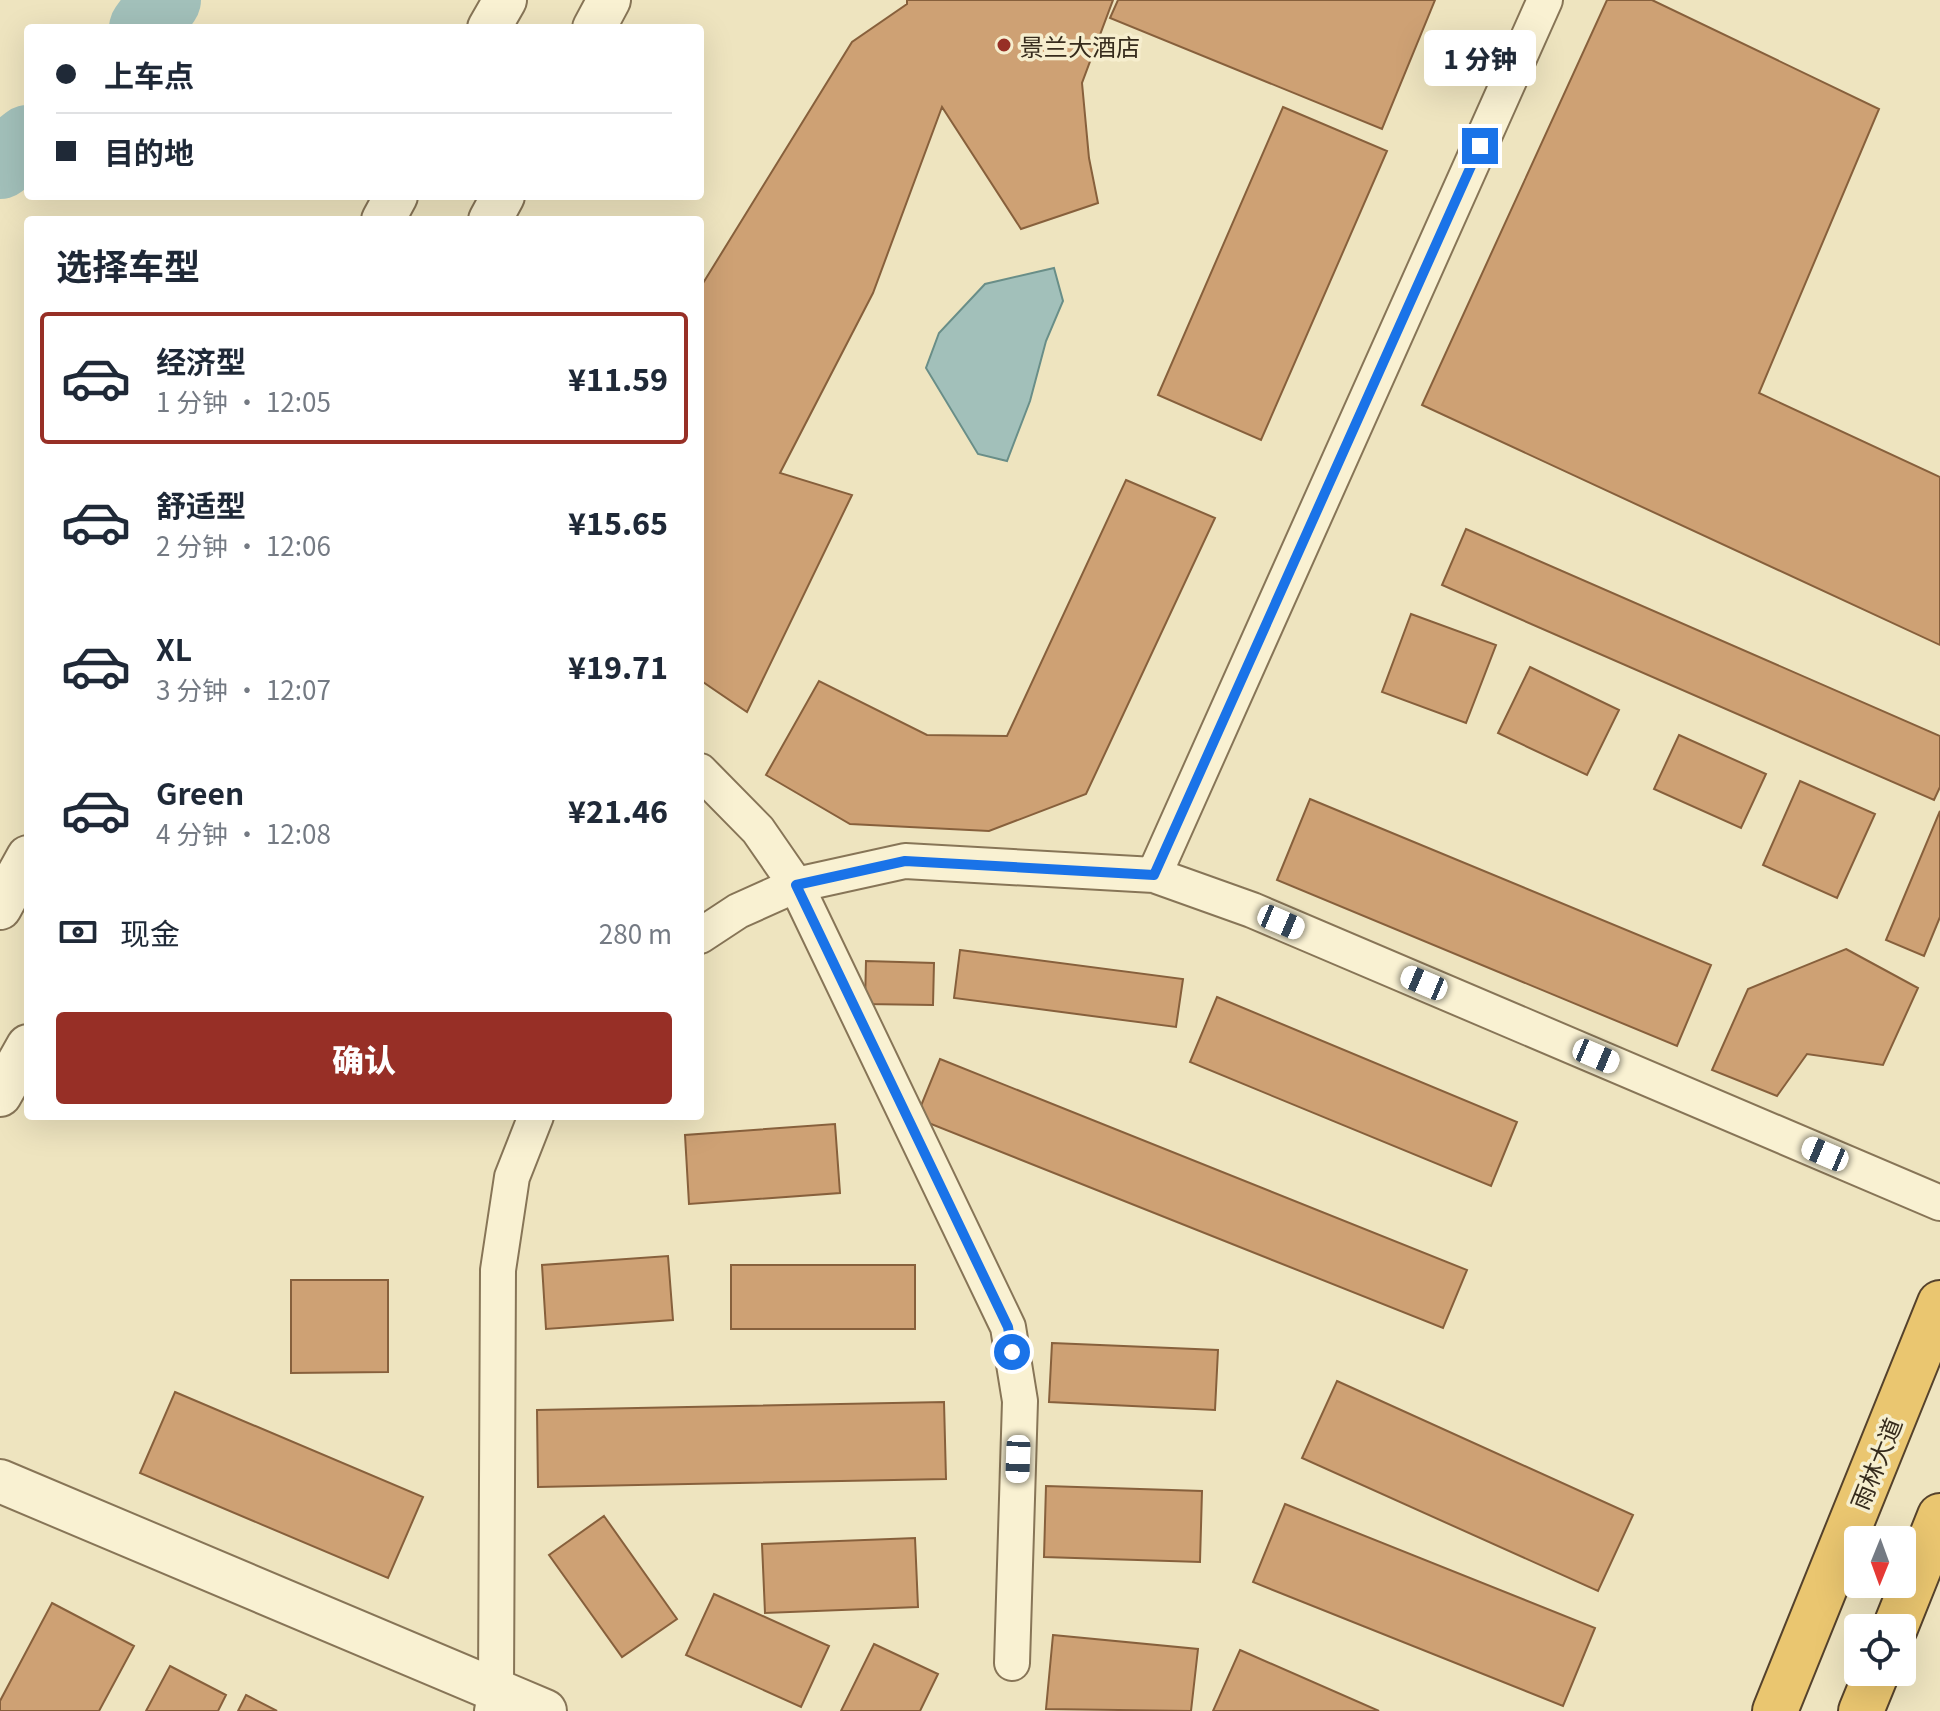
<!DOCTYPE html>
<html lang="zh">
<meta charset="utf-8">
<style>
:root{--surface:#fff;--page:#f2f2f3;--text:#1f2937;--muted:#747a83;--line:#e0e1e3;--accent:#972f26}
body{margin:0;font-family:Georgia,"Noto Sans SC",serif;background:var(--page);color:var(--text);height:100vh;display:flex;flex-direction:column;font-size:30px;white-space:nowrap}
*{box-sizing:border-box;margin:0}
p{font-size:26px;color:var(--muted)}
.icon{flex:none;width:44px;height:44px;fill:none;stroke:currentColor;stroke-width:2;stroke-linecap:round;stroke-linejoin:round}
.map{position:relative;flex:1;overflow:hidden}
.panel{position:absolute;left:24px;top:216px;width:680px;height:904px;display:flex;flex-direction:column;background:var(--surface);border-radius:8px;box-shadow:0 8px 32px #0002}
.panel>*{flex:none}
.guide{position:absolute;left:24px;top:24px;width:680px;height:176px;border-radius:8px;box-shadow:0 8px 32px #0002;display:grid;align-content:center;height:176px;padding:0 32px;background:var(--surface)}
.needle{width:52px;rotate:181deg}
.buttons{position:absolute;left:1844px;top:1526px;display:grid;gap:16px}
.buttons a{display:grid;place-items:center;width:72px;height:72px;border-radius:8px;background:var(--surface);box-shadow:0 8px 32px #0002;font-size:40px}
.end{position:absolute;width:36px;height:36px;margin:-18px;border:10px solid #1a73e8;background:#fff;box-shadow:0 0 0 4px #fff}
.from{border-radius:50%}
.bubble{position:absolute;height:56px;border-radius:8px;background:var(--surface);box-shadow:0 8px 32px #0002;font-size:26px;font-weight:800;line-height:56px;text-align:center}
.car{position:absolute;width:24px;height:48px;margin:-24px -12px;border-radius:10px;box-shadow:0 0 6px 2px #0007;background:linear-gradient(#fff 24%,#345 0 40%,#fff 0 76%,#345 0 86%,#fff 0)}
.guide b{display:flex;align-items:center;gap:28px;height:76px;font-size:30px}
.guide b+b{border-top:2px solid var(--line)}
.guide i{width:20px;height:20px;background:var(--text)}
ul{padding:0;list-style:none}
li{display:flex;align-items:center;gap:24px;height:132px;margin:0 16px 12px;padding:0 16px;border:4px solid transparent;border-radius:8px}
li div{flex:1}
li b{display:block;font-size:30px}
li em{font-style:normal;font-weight:800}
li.active{border-color:var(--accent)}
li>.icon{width:72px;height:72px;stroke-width:1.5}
h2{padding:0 32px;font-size:36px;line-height:96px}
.pay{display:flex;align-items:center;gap:20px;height:88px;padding:0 32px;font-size:30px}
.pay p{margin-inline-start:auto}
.action{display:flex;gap:16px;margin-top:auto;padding:16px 32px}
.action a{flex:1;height:92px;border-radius:8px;background:var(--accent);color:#fff;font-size:32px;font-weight:800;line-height:92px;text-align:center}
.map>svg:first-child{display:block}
.water{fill:#a2c0ba;stroke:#698e88;stroke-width:2}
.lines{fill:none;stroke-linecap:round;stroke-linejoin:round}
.river{stroke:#a2c0ba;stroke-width:72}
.building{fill:#cea174;stroke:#87603c;stroke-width:2}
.minor-casing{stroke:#877557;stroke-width:38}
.tertiary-casing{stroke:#877557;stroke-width:46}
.trunk-casing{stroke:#55422c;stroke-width:48}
.minor{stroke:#f9f1d2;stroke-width:34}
.tertiary{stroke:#f9f1d2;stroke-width:42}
.trunk{stroke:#eac670;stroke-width:44}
.route{stroke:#1a73e8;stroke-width:10}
.poi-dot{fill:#972f26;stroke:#f6eece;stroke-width:3}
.labels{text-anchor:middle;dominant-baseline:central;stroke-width:7;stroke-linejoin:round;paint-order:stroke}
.poi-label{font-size:24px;fill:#362b1c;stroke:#f6eece;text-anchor:start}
.street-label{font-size:24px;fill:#362b1c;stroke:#f6eece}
</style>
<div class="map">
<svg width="1940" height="1711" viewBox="0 0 1940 1711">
<rect width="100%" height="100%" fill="#eee4bf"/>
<!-- water -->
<path class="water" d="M1054,268L1063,301L1046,341L1030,401L1007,461L978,454L926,368L939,333L985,284Z"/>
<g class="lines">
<!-- river -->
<path class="river" d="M145,28L165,0
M0,163L28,141"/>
</g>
<!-- building -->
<path class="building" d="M907,0H1113L1082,83L1089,158L1098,203L1021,229L942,107L873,293L780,473L852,495L747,712L700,680V288L852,42L907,4Z
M1118,0H1435L1382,129L1110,18Z
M1607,0H1652L1879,109L1759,393L1940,477V645L1422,405Z
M1283,107L1387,151L1261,440L1158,395Z
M1126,480L1215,518L1086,794L989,831L850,824L766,775L819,681L927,735L1007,736Z
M1466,529L1940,736V787L1934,800L1442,585Z
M1411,614L1496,645L1466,723L1382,692Z
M1530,667L1619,710L1587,775L1498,733Z
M1679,735L1766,774L1741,828L1654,789Z
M1800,781L1875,814L1837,898L1763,865Z
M1310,799L1711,965L1677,1046L1277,880Z
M1940,811V917L1924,956L1886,940Z
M1846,949L1918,988L1883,1065L1807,1054L1777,1096L1712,1070L1748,989Z
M960,950L1183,979L1176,1027L954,998Z
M866,961L934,963L933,1005L865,1004Z
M1217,997L1517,1122L1491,1186L1190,1062Z
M940,1059L1467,1270L1443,1328L916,1118Z
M835,1124L840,1193L689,1204L685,1135Z
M668,1256L673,1320L546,1329L542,1265Z
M731,1265H915V1329H731Z
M291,1280H388V1372L291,1373Z
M1052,1343L1218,1350L1215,1410L1049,1402Z
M1337,1381L1633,1515L1598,1591L1302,1458Z
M175,1392L423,1497L388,1578L140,1473Z
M944,1402L946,1479L538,1487L537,1410Z
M1046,1486L1202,1491L1200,1562L1044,1557Z
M1285,1504L1595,1628L1563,1706L1253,1582Z
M604,1516L677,1619L622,1657L549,1555Z
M915,1538L918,1607L765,1613L762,1544Z
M714,1594L829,1646L801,1707L686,1655Z
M52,1603L134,1646L99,1711H0V1701Z
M1053,1635L1198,1649L1191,1711L1046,1709Z
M874,1644L938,1674L920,1711H841Z
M1240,1650L1379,1711H1213Z
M170,1666L226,1695L218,1711H146Z
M246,1695L277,1711H238Z"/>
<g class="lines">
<defs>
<path id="minor" d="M700,771L758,830L796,885L1008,1327L1020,1401L1012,1663
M1154,875L1545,0
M700,936L738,911L796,885L905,861L1154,875L1252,910L1940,1203
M492,1711L496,1689L498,1270L512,1177L536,1116"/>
<path id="tertiary" d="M489,28L505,0
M594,28L609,0
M383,220L396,196
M490,220L503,196
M0,908L28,857
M0,1095L28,1046
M0,1481L545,1711"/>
<path id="trunk" d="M1895,1628L1940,1516
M1775,1711L1940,1303
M1861,1711L1877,1672"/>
</defs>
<!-- minor casing -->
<use href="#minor" class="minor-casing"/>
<!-- tertiary casing -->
<use href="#tertiary" class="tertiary-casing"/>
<!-- trunk casing -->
<use href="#trunk" class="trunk-casing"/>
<!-- minor -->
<use href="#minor" class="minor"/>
<!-- tertiary -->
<use href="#tertiary" class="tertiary"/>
<!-- trunk -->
<use href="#trunk" class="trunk"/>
</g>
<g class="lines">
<!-- route -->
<path class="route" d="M1012,1352L1008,1327L796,885L905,861L1154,875L1480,146"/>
</g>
<!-- markers -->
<circle class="poi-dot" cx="1004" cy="45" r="8"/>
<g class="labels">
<!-- poi labels -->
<g class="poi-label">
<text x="1020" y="45">景兰大酒店</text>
</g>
<!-- street labels -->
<g class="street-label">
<text transform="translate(1875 1463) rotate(-68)">雨林大道</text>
</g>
</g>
</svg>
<div class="buttons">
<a><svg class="needle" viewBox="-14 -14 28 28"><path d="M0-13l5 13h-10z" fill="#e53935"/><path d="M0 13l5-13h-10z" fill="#747a83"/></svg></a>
<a><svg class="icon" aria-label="locate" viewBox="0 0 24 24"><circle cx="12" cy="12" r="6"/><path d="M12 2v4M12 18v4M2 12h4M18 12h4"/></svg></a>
</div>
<i class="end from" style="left:1012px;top:1352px"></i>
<i class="end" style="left:1480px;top:146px"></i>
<div class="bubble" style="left:1424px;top:30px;width:112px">1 分钟</div>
<i class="car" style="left:1281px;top:922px;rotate:113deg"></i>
<i class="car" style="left:1424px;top:983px;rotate:293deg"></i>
<i class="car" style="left:1596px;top:1056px;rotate:113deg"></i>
<i class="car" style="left:1825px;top:1154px;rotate:293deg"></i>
<i class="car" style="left:1018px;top:1459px;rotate:182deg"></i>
<div class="guide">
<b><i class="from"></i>上车点</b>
<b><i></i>目的地</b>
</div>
<section class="panel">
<h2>选择车型</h2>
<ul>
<li class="active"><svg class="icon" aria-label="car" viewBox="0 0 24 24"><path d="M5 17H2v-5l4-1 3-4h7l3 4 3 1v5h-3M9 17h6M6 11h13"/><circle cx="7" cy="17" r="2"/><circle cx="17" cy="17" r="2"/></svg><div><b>经济型</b><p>1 分钟 · 12:05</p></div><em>¥11.59</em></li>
<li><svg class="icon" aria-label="car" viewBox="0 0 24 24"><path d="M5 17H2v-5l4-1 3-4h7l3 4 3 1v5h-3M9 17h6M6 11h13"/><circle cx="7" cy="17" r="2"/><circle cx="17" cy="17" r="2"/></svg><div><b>舒适型</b><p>2 分钟 · 12:06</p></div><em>¥15.65</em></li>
<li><svg class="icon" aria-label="car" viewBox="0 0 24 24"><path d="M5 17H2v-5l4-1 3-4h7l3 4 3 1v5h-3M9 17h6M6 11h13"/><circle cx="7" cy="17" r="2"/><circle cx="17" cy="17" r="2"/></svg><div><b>XL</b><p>3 分钟 · 12:07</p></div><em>¥19.71</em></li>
<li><svg class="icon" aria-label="car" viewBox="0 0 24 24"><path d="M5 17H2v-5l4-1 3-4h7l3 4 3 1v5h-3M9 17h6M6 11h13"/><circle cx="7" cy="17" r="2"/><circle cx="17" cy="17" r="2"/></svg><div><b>Green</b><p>4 分钟 · 12:08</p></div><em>¥21.46</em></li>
</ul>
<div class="pay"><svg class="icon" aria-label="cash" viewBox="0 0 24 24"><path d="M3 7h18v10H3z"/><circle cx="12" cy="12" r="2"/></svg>现金<p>280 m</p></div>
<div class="action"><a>确认</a></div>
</section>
</div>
